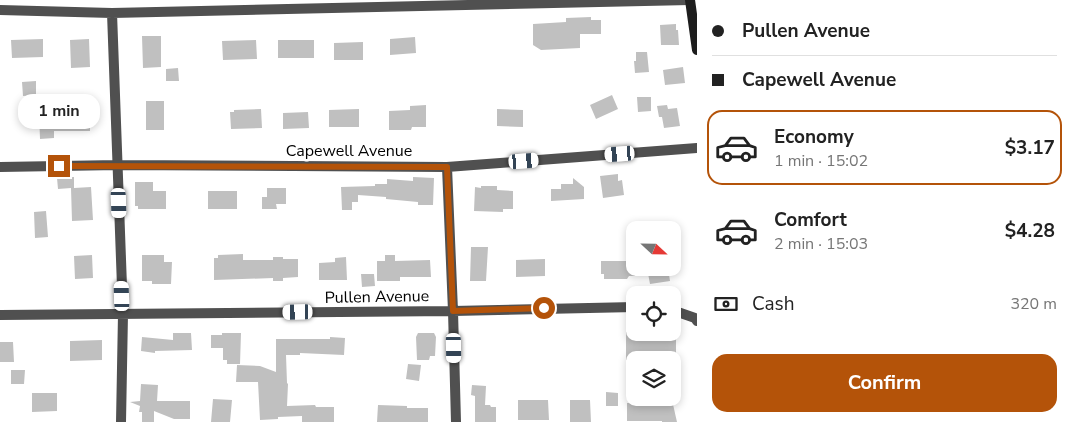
<!DOCTYPE html>
<meta charset="utf-8">
<style>
:root{--surface:#fff;--page:#f6f6f6;--text:#222;--muted:#767676;--line:#e0e0e0;--accent:#b45309}
body{margin:0;font-family:"Nunito Sans",sans-serif;background:var(--page);color:var(--text);height:100vh;display:flex;flex-direction:column;font-size:19px;white-space:nowrap}
*{box-sizing:border-box;margin:0}
p{font-size:16px;color:var(--muted)}
.icon{flex:none;width:28px;height:28px;fill:none;stroke:currentColor;stroke-width:2;stroke-linecap:round;stroke-linejoin:round}
.map{position:relative;flex:1;overflow:hidden}
.drawer{display:flex;flex-direction:column;background:var(--surface);width:375px}
.drawer>*{flex:none}
.top-card{display:grid;align-content:center;height:110px;padding:0 15px;background:var(--surface)}
.needle{width:32px;rotate:112deg}
.fabs{position:absolute;left:626px;top:221px;display:grid;gap:10px}
.fabs a{display:grid;place-items:center;width:55px;height:55px;border-radius:10px;background:var(--surface);box-shadow:0 2px 8px #0003;font-size:25px}
.end{position:absolute;width:22px;height:22px;margin:-11px;border:6px solid #b45309;background:#fff;box-shadow:0 0 0 2px #fff}
.from{border-radius:50%}
.bubble{position:absolute;height:35px;border-radius:15px;background:var(--surface);box-shadow:0 2px 8px #0003;font-size:16px;font-weight:700;line-height:35px;text-align:center}
.car{position:absolute;width:15px;height:30px;margin:-15px -8px;border-radius:6px;box-shadow:0 0 4px 1px #0007;background:linear-gradient(#fff 24%,#345 0 40%,#fff 0 76%,#345 0 86%,#fff 0)}
.top-card b{display:flex;align-items:center;gap:18px;height:48px;font-size:19px}
.top-card b+b{border-top:1px solid var(--line)}
.top-card i{width:12px;height:12px;background:var(--text)}
ul{padding:0;list-style:none}
li{display:flex;align-items:center;gap:15px;height:75px;margin:0 10px 8px;padding:0 5px;border:2px solid transparent;border-radius:15px}
li div{flex:1}
li b{display:block;font-size:19px}
li em{font-style:normal;font-weight:700}
li.current{border-color:var(--accent)}
li>.icon{width:45px;height:45px;stroke-width:1.5}
.pay{display:flex;align-items:center;gap:12px;height:55px;padding:0 15px;font-size:19px}
.pay p{margin-inline-start:auto}
.button{display:flex;gap:10px;margin-top:auto;padding:10px 15px}
.button a{flex:1;height:58px;border-radius:15px;background:var(--accent);color:#fff;font-size:20px;font-weight:700;line-height:58px;text-align:center}
main{display:flex;flex:1;min-height:0}
.map>svg:first-child{display:block}
.building{fill:#c0c0c0}
.lines{fill:none;stroke-linecap:round;stroke-linejoin:round}
.minor{stroke:#505050;stroke-width:10}
.secondary{stroke:#1d1d1d;stroke-width:10}
.route{stroke:#b45309;stroke-width:6}
.labels{text-anchor:middle;dominant-baseline:central;stroke-width:5;stroke-linejoin:round;paint-order:stroke}
.street-label{font-size:16px;fill:#000;stroke:#fff}
</style>
<main>
<div class="map">
<svg width="697" height="422" viewBox="0 0 697 422">
<rect width="100%" height="100%" fill="#fff"/>
<!-- building -->
<path class="building" d="M591,17V20H601V34H580V48L541,50L533,45V24L566,22V18Z
M676,24V30H678L679,45H661L660,25Z
M142,36H161V67L143,68Z
M415,37L416,53L390,55V39Z
M43,39V57L12,58L11,40Z
M89,39L90,67L71,68L70,40Z
M256,40L257,59L223,60L222,41Z
M278,40H314V58H278Z
M363,42V60H334V43Z
M636,52H647L649,72L635,73L634,61H636Z
M683,67L685,83L665,85L663,70Z
M178,68L179,81H166V69Z
M36,81V95L23,96L22,82Z
M612,95L618,109L596,119L590,105Z
M637,97H651V111L638,112Z
M146,101H164V130H146Z
M71,104H90V131H54V138L40,139L39,112L71,111Z
M426,105V127H412L411,130H389V111L410,110V106Z
M667,105L668,109L677,108L680,126L664,128L662,117H659L657,106Z
M261,109L262,128L231,129L230,112H234V110Z
M359,109V127H329V110Z
M497,109L523,110V127L497,126Z
M308,112L309,128L283,129V113Z
M618,174V181L622,180L624,195L603,198L600,176Z
M74,177V188L91,187L93,220L72,221L71,188L58,189L57,178Z
M413,177L434,178L433,205H418V202L386,199V197L358,195V202H352V210H342L341,187L375,186V184H387V179L413,181Z
M573,178L584,187V199L551,201V189H561V184H573Z
M135,182H153V191H166V209H138V206H135Z
M481,186H497V190L513,191V209H503V212L474,211L475,187L481,188Z
M267,188H286V204H276L277,209H262V197H267Z
M208,191H237V209H208Z
M46,211L48,237L35,238L34,212Z
M471,247H488L486,281H470Z
M243,254V260H273V257H283V259H298V277L283,278V281H273V278L214,280V258H218V255Z
M92,255L93,278L75,279L74,256Z
M142,255H164V262H172L171,284H152V281H142Z
M385,255H395V261L430,260L431,277H400V281H377V261H385Z
M346,257L347,280H319V263L335,262V258Z
M545,259V276L516,277V260Z
M601,261H635V276H629L627,279H604V274H601Z
M647,268H668L670,281L650,284Z
M361,274H374L375,286L362,287Z
M626,332H636V340L676,339V355L636,356V360H626Z
M173,333H191L192,350L155,351V353L141,351L142,337L173,340Z
M222,333H241L240,364H227V360H223V348H211V335H222Z
M418,333H434L436,337L435,356H430L429,360H417L416,337Z
M330,337L345,338L344,355L300,353V355H286L287,383L288,384L287,406L315,405L316,407H334V422H302V416L278,417V419L260,420L258,382H236L237,365L260,366L276,372V339H330Z
M102,340V360L70,361V341Z
M0,342H13L14,362H0Z
M408,364L421,365L419,381L406,379Z
M11,370H25L24,384H11Z
M141,384L158,385L157,401H190V419H174L154,411V422H142V412H139L140,406L130,402L140,401Z
M472,385L486,386L485,405H490L491,407H496V422H475V396L471,395Z
M606,392L618,393V406H606Z
M32,393H57V411L32,412Z
M213,399L232,400L230,422H211Z
M518,400H548L549,420H518Z
M570,400H590L591,422H570Z
M672,400L677,422H662V421H627V403H657Z
M378,405L407,406V408H428V422H377Z"/>
<g class="lines">
<!-- minor -->
<path class="minor" d="M0,10L112,13L690,0
M112,13L123,314L121,422
M0,167L118,165L447,167L697,148
M447,167L453,311L456,422
M672,310L695,318L697,321
M0,315L453,311L635,307"/>
<!-- secondary -->
<path class="secondary" d="M690,0L697,50"/>
</g>
<g class="lines">
<!-- route -->
<path class="route" d="M59,166L447,167L453,311L544,308"/>
</g>
<g class="labels">
<!-- street labels -->
<g class="street-label">
<text x="349" y="151">Capewell Avenue</text>
<text transform="translate(377 297) rotate(-1)">Pullen Avenue</text>
</g>
</g>
</svg>
<div class="fabs">
<a><svg class="needle" viewBox="-14 -14 28 28"><path d="M0-13l5 13h-10z" fill="#e53935"/><path d="M0 13l5-13h-10z" fill="#767676"/></svg></a>
<a><svg class="icon" aria-label="locate" viewBox="0 0 24 24"><circle cx="12" cy="12" r="6"/><path d="M12 2v4M12 18v4M2 12h4M18 12h4"/></svg></a>
<a><svg class="icon" aria-label="layers" viewBox="0 0 24 24"><path d="M12 4l9 5-9 5-9-5zM3 14l9 5 9-5"/></svg></a>
</div>
<i class="end from" style="left:544px;top:308px"></i>
<i class="end" style="left:59px;top:166px"></i>
<div class="bubble" style="left:18px;top:94px;width:82px">1 min</div>
<i class="car" style="left:620px;top:154px;rotate:266deg"></i>
<i class="car" style="left:524px;top:161px;rotate:86deg"></i>
<i class="car" style="left:119px;top:203px;rotate:178deg"></i>
<i class="car" style="left:122px;top:296px;rotate:358deg"></i>
<i class="car" style="left:298px;top:312px;rotate:269deg"></i>
<i class="car" style="left:454px;top:348px;rotate:179deg"></i>
</div>
<section class="drawer">
<div class="top-card">
<b><i class="from"></i>Pullen Avenue</b>
<b><i></i>Capewell Avenue</b>
</div>
<ul>
<li class="current"><svg class="icon" aria-label="car" viewBox="0 0 24 24"><path d="M5 17H2v-5l4-1 3-4h7l3 4 3 1v5h-3M9 17h6M6 11h13"/><circle cx="7" cy="17" r="2"/><circle cx="17" cy="17" r="2"/></svg><div><b>Economy</b><p>1 min · 15:02</p></div><em>$3.17</em></li>
<li><svg class="icon" aria-label="car" viewBox="0 0 24 24"><path d="M5 17H2v-5l4-1 3-4h7l3 4 3 1v5h-3M9 17h6M6 11h13"/><circle cx="7" cy="17" r="2"/><circle cx="17" cy="17" r="2"/></svg><div><b>Comfort</b><p>2 min · 15:03</p></div><em>$4.28</em></li>
</ul>
<div class="pay"><svg class="icon" aria-label="cash" viewBox="0 0 24 24"><path d="M3 7h18v10H3z"/><circle cx="12" cy="12" r="2"/></svg>Cash<p>320 m</p></div>
<div class="button"><a>Confirm</a></div>
</section>
</main>
